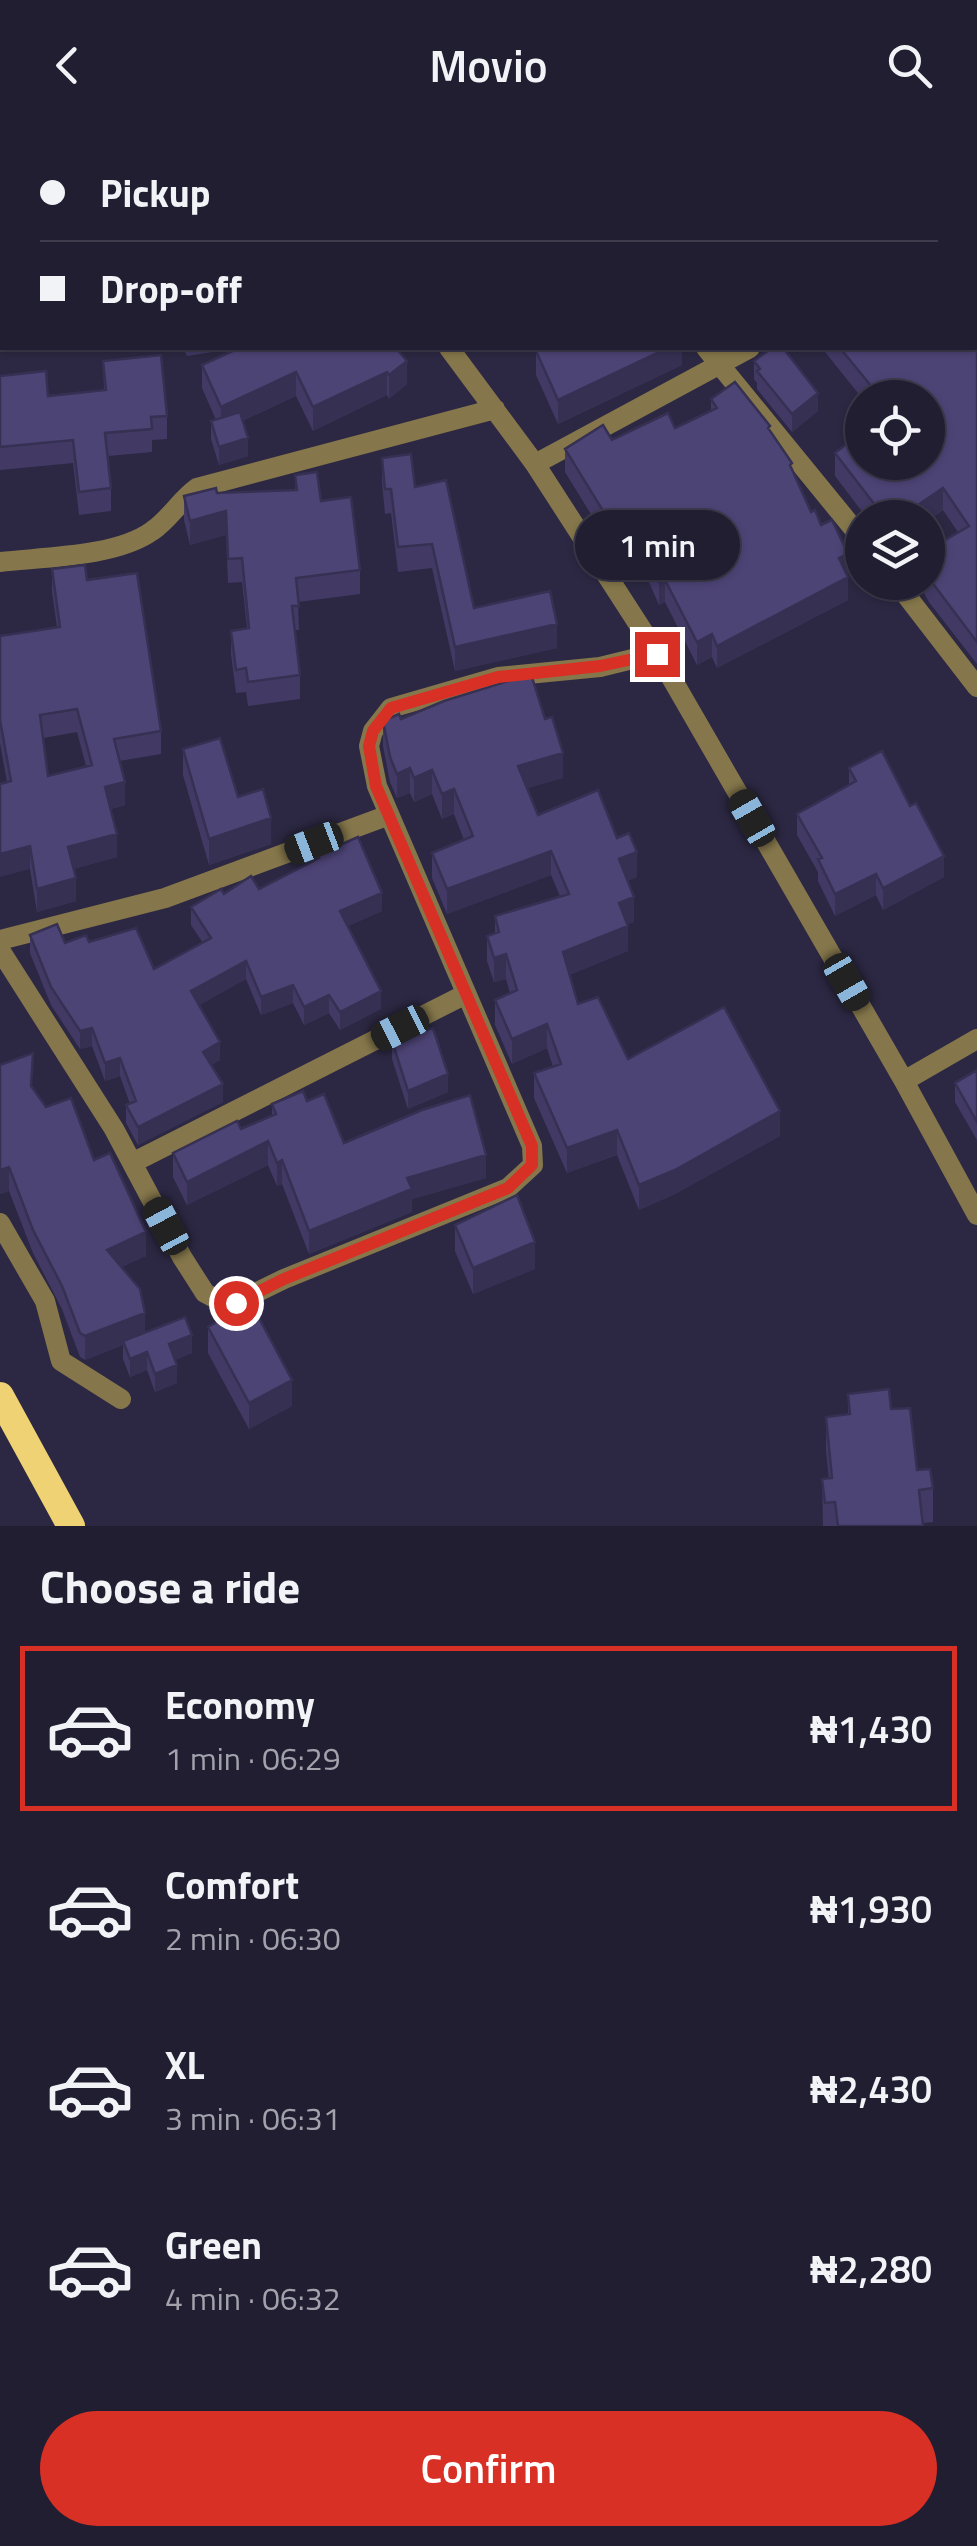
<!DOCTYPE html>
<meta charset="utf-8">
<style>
:root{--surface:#211e32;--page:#29273a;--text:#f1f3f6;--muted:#a2a2ac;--line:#3e3c4d;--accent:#d93025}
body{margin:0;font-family:"Titillium Web",sans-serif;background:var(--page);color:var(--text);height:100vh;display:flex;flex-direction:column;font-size:38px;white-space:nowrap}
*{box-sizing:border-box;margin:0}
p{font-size:32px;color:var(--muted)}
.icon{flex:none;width:55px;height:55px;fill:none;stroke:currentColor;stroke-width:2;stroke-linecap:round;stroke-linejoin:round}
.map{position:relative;height:1396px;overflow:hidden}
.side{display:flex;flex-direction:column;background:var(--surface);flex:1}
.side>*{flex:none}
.banner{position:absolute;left:0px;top:0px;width:978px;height:220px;box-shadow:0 2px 8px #0004,0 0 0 2px var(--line);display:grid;align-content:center;height:220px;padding:0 40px;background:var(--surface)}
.controls{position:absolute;left:845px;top:250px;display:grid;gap:20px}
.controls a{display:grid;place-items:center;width:100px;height:100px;border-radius:50%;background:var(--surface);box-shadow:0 2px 8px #0004,0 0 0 2px var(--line);font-size:50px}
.end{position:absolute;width:45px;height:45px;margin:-22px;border:12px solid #d93025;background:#fff;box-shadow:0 0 0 5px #fff}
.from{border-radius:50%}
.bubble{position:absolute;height:70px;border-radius:35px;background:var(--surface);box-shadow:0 2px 8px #0004,0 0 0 2px var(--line);font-size:32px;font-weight:600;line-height:70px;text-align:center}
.car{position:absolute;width:30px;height:60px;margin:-30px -15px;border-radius:12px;box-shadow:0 0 8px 2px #0007;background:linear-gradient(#222 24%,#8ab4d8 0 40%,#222 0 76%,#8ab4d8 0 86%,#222 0)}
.banner b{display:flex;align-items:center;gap:35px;height:95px;font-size:38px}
.banner b+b{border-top:2px solid var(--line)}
.banner i{width:25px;height:25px;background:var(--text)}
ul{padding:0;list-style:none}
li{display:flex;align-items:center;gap:30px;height:165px;margin:0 20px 15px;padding:0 20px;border:5px solid transparent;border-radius:0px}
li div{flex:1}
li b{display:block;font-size:38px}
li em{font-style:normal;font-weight:600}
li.active{border-color:var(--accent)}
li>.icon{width:90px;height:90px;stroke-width:1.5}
h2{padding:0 40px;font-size:45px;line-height:120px}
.button{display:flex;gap:20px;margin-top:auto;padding:20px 40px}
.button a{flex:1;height:115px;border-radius:60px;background:var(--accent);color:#fff;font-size:40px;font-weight:600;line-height:115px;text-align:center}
header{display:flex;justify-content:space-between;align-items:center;height:130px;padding:0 40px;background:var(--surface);font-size:45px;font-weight:600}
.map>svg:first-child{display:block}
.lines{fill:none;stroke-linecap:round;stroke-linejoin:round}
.minor{stroke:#85774b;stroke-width:20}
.trunk{stroke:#eed274;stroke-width:28}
.wall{fill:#423a65;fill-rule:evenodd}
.shaded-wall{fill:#363053}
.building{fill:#4d4476;stroke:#363053;stroke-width:2.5;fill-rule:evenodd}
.route{stroke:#d93025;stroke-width:12}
</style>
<header><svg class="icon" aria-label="back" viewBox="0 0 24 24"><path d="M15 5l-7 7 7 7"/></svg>Movio<svg class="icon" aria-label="search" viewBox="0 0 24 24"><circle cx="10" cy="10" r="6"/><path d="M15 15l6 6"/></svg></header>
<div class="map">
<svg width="977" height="1396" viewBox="0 0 977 1396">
<rect width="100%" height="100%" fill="#2c2843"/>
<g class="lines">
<!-- minor -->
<path class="minor" d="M536,0L538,2
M903,0L904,2
M295,2L299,0
M975,93L977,92
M975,108L977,110
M449,218L535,334L657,523L904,951L977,1085
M706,218L862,409
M535,334L750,218
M0,432C44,427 116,427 152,401C169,390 180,370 197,358L495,279
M896,452L977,557
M0,810L165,768L389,685
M0,820L114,999L182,1127L205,1163L220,1171L235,1173L284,1149L508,1058L533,1035L532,1016L377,656L369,616L373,601L391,578L498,547L600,537L657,523
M904,951L977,909
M132,1033L466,864
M0,1093L45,1171L61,1231L121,1269"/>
<!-- trunk -->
<path class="trunk" d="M0,1266L71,1396"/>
</g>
<!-- wall -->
<path class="wall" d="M0,0H72L52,2H2V78L0,79Z
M361,0H480L481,2H363Z
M977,142V534L929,472L918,452H928V420L958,402L943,380L928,391V388H867L835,346V323L856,313L928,268H862L825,222V218H975Z
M2,146V197H0V147Z
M183,218H396L407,254L389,269L387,265L313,301L296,266L242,291L248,326L219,335L211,309V291L216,290L202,258V235L238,218L187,226Z
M682,218V235L558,294L536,245V221Z
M103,231L167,286V309L152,310V322L108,326L111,358V381L79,385L73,333L0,340V246L48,266L104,260Z
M754,231L818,281L792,302L757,259V253L754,249Z
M711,269L770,301L792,340L811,382L848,424V470L717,538L712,527L697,535L665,472L659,475L645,443L632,451L565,342V319L675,298L711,281Z
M382,328L415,357L474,478L557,518L455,541L432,438L398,442L391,383L385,384L382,352Z
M295,345L321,371L360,440V464L298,472L299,500H295L300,545V569L248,576L246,562L236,563L231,524V501L247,498L242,452L228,453L226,405L190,415L184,390V366L295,360Z
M52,439L87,450L161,601V624L119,631L125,675L111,679L117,727L73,739L76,771L37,782L30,739L7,652L0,613V506L57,497L52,462ZM77,602L86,636L48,646L43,608Z
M401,589L563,648L527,658L538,685L617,708L637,747L627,751L634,792L627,794L628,821L569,845L578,874L628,929L780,1006L675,1064L639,1080L617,1025L567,1043L534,968V943L553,937L547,918L512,934L495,895V870L510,863L506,849L494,852L487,831V806L495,804V786L560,766L551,745L447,784L432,748V723L464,710L454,684L442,689L432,664L414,672L410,663L397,668L390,652L383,616V591Z
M183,619L238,667L271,714L209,735L183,645Z
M849,638L944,747L883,780L876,765L835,786L818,751V742L797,705V684L849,654Z
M317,725L382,781L348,796L381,879L340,900L329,883L304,895L293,873L261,885L246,849L199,875L220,930L211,935L223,972L138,1015L126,993V975L130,974L120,946L105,951L92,916L80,919L51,875L30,823V805L65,813L89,812L154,839L203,813L191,795V777L224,764L259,759L317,729Z
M392,911L448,962L408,979L392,929Z
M977,940V1010L955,972V953Z
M33,957L46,977L94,1030L146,1126L121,1137L145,1202L192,1223L175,1230L177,1253L155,1262L147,1240L130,1247L123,1229V1215L85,1230L80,1227L62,1179L33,1123L9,1061L0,1064Z
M307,971L344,1013L486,1048L412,1069V1082L309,1124L282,1054L277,1056L268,1035L187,1075L173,1047V1023L272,986V974Z
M455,1095L535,1139L473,1164L455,1121Z
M208,1197L292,1276L249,1299L208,1223Z
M848,1264L891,1279L917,1340L933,1358V1392L923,1393V1396H823L822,1349H829L826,1321V1287L848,1285Z"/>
<!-- shaded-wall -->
<path class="shaded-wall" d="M977,32V55L975,56V33Z
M668,218H682V235L558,294V270Z
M407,231V254L389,269V245Z
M296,242V266L221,300V277Z
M387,242V265L313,301V277Z
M818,263V281L792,302V284Z
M248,308V326L219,335V317Z
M943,358V380L928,391V388H899Z
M226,381V405L190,415V391Z
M645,420V443L632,451V428Z
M848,424V446L839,428Z
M848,447V470L717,538V516Z
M665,450V472L659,475V452Z
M557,494V518L455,541V517Z
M712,504V527L697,535V512Z
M563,623V648L518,661V636Z
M410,638V663L397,668V644Z
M432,640V664L414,672V648Z
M125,652V675L105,680V657Z
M454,659V684L442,689V664Z
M271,688V714L209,735V709Z
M117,704V727L68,740V717Z
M30,716V739L0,747V724Z
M551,721V745L447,784V759Z
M637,722V747L619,754V729Z
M944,726V747L883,780V758Z
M876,744V765L835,786V764Z
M76,748V771L37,782V759Z
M382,763V781L340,799V781Z
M634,767V792L619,798V773Z
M628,796V821L563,847V822Z
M506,824V849L494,852V828Z
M246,831V849L191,880V861Z
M293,855V873L261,885V867Z
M381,861V879L340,900V882Z
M329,865V883L304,895V877Z
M547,894V918L512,934V909Z
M92,898V916L80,919V901Z
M220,912V930L203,940V922Z
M120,928V946L105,951V933Z
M448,944V962L408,979V961Z
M223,954V972L138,1015V997Z
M780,981V1006L675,1064L639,1080V1055Z
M617,1000V1025L567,1043V1018Z
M268,1011V1035L187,1075V1052Z
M486,1025V1048L412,1069V1082L309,1124V1101L407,1048Z
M282,1030V1054L277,1056V1033Z
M9,1037V1061L0,1064V1040Z
M146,1102V1126L107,1144V1120Z
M535,1112V1139L473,1164V1138Z
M145,1183V1207L123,1211V1215L85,1230V1206Z
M192,1205V1223L169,1232V1214Z
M147,1222V1240L130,1247V1229Z
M177,1235V1253L155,1262V1244Z
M292,1250V1276L249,1299V1273Z"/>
<!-- building -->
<path class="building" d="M0,0H17V2H2V54L0,55Z
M142,0H216L218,2H143Z
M376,0H480L481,2H377Z
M597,0H865L861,2H598Z
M938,0H977V32L975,33V2H939Z
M975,139L977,142V512L928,447V420L969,396L943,358L899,388H885L835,323L853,309L856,313L862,308V332H928V268H881L840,218H975Z
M2,146V179H0V147Z
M239,218H396L407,231L389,245L387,242L313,277L296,242L221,277L202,235Z
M543,218H668L558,270L536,221Z
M772,218H783L818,263L792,284L757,241L760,239L754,231Z
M161,225L167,286L151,287L152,299L105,303L111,358L79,362L73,310L0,317V246L46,241L48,266L106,260L103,231Z
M735,252L770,296L768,298L792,333L790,335L811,382L815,380L821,395L832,390L848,424L839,428L848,447L717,516L712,504L697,512L665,450L659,452L645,420L632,428L565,319L603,295L612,310L668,283L675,298L717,278L711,269Z
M240,282L248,308L219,317L211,291Z
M411,324L415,357L446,350L474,478L550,461L557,494L455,517L432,414L398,417L391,359H385L382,328Z
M317,342L321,371L351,367L360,440L296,448L299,476H292L300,545L248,552L246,538L236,540L231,501L249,498L242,428L228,429L226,381L190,391L184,366L216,358L217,363L297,360L295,345Z
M85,435L87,450L137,443L161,601L114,609L125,652L105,657L117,704L68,717L76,748L37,759L30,716L0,724V654L11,651L0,590V506L60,497L52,439ZM77,579L92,635L48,646L40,585Z
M531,544L545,589L552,587L563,623L518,636L538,685L598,660L617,708L629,703L637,722L619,729L634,767L619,773L628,796L563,822L578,874L598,867L628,929L724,877L780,981L675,1040L639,1055L617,1000L567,1018L534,943L561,934L547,894L512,909L495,870L517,860L506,824L494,828L487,806L499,802L495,786L569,764L551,721L447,759L432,723L473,706L454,659L442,664L432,640L414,648L410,638L397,644L390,627L383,591L399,584L401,589L444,571Z
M220,608L238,667L263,659L271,688L209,709L183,619Z
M882,621L910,676L916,673L944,726L883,758L876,744L835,764L818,729L822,728L797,684L856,651L849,638Z
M358,707L382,763L340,781L381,861L340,882L329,865L304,877L293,855L261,867L246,831L191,861L220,912L203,922L223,954L138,997L126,975L136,971L120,928L105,933L92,898L80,901L51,857L30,805L57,794L65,813L86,805L89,812L136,798L154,839L211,808L191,777L221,759L224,764L251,746L259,759L319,728L317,725Z
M433,898L448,944L408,961L392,911Z
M33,923L31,956L46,977L71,968L94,1030L110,1023L146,1102L107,1120L140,1159L145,1183L85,1206L80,1203L62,1156L33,1100L9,1037L0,1040V935Z
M977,940V992L955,953Z
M303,961L307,971L324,964L344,1013L422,980L470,965L486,1025L407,1048L412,1059L309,1101L282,1030L277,1033L268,1011L187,1052L173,1023L237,991L241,999L276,984L272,974Z
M517,1065L535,1112L473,1138L455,1095Z
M251,1173L292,1250L249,1273L208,1197Z
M185,1187L192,1205L169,1214L177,1235L155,1244L147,1222L130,1229L123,1211Z
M889,1259L891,1279L910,1278L917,1340L930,1339L933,1358L919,1360L923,1396H838L835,1372L825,1373L822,1349L832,1348L826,1287L850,1284L848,1264Z"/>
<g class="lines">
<!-- route -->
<path class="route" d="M236,1173L284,1149L508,1058L532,1035V1016L376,656L369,616L373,601L391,578L498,547L600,536L657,524"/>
</g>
</svg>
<div class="controls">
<a><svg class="icon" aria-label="locate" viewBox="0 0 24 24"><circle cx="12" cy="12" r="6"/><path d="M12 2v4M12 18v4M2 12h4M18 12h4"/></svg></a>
<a><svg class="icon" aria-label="layers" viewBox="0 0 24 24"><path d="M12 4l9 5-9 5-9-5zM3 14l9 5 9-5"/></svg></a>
</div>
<i class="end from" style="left:236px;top:1173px"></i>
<i class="end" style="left:657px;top:524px"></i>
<div class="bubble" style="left:575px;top:380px;width:165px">1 min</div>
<i class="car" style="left:752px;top:688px;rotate:330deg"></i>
<i class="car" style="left:314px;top:713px;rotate:249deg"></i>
<i class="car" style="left:847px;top:852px;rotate:150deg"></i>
<i class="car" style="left:400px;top:898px;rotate:243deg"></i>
<i class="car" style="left:166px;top:1096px;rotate:332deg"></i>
<div class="banner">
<b><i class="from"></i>Pickup</b>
<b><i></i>Drop-off</b>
</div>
</div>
<section class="side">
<h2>Choose a ride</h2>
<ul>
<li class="active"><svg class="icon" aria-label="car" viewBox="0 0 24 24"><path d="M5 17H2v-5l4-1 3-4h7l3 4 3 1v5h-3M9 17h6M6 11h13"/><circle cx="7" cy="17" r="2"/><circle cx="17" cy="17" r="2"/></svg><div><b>Economy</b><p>1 min · 06:29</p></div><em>₦1,430</em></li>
<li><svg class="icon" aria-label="car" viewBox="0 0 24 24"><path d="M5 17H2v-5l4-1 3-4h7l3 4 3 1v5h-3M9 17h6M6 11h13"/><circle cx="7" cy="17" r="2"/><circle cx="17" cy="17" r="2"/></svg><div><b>Comfort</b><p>2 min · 06:30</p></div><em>₦1,930</em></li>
<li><svg class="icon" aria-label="car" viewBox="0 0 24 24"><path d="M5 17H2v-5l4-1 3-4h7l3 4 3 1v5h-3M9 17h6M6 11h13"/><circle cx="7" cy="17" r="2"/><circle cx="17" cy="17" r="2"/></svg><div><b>XL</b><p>3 min · 06:31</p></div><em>₦2,430</em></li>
<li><svg class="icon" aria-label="car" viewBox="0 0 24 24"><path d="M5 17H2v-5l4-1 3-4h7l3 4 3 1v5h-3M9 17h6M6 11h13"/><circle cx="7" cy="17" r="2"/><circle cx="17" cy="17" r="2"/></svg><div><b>Green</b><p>4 min · 06:32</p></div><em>₦2,280</em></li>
</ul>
<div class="button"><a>Confirm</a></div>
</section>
